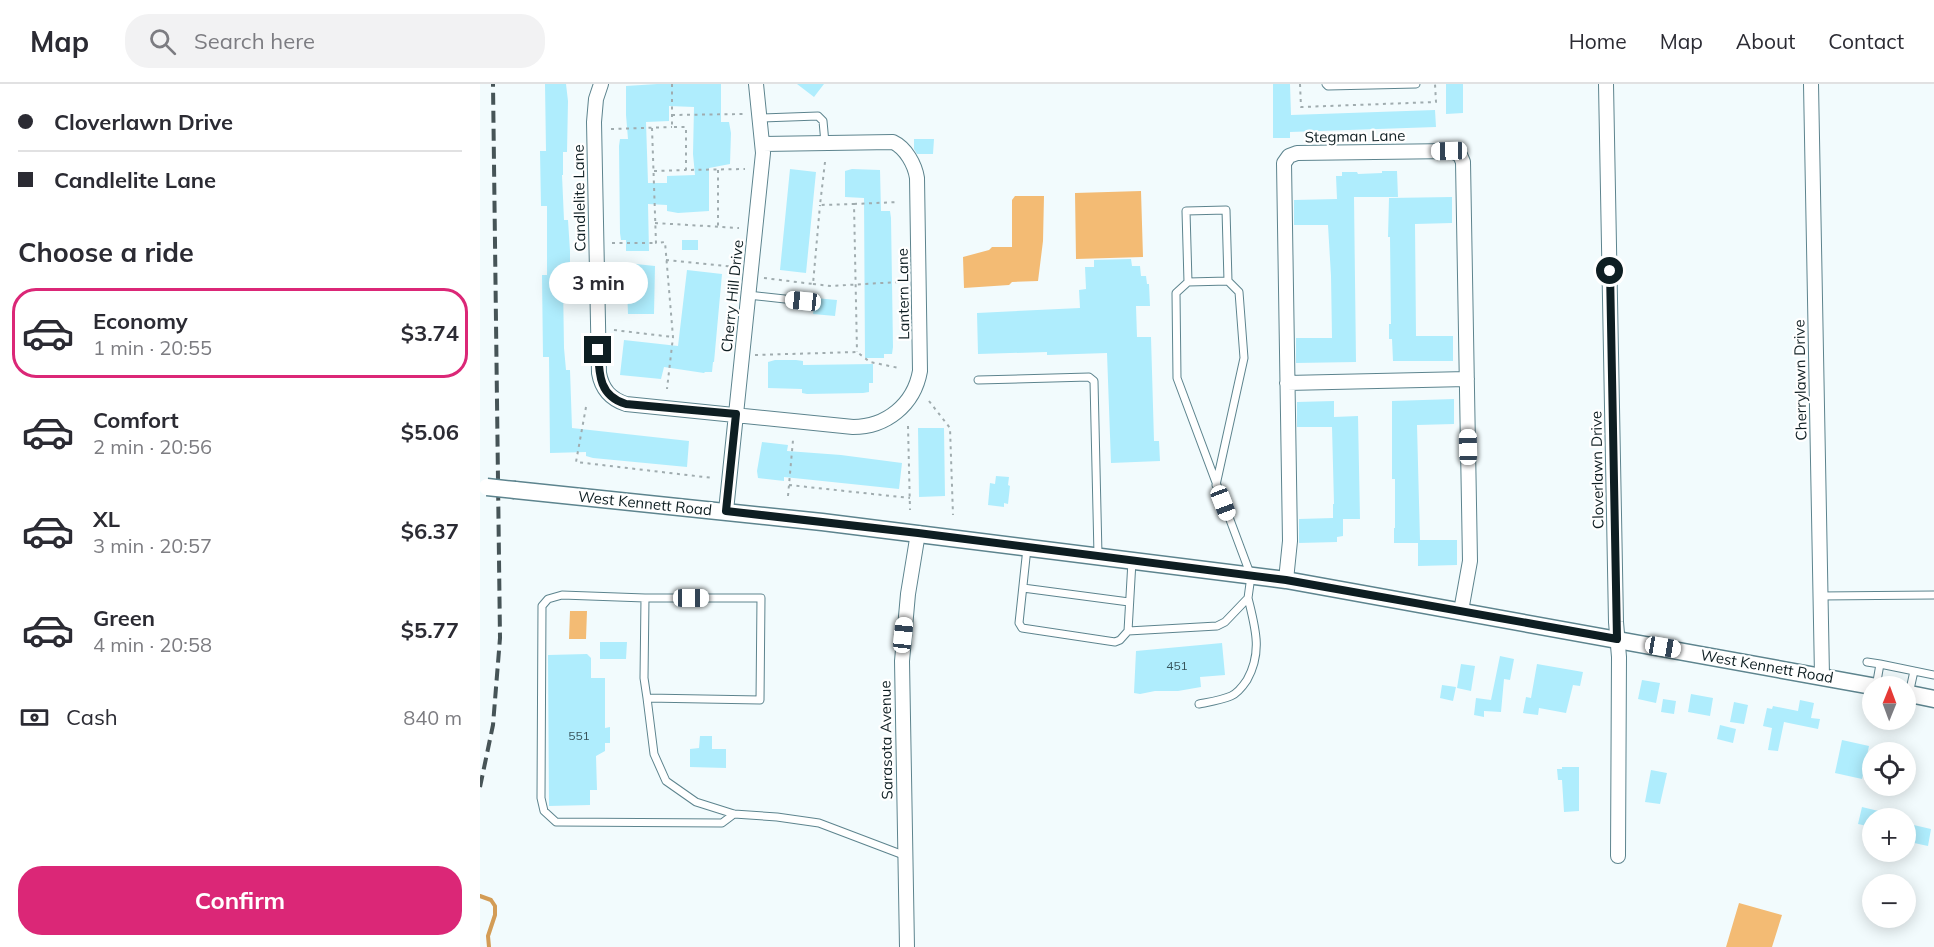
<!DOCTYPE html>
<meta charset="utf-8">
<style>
:root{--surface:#fff;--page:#f2f2f3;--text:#2b2b33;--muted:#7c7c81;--line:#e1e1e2;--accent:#db2777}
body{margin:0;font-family:Mulish,sans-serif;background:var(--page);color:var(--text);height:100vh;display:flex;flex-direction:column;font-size:22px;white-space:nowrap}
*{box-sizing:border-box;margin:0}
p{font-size:20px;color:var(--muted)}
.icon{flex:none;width:33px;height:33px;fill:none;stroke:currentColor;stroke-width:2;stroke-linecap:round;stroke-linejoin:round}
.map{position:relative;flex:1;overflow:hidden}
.side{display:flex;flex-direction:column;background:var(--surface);width:480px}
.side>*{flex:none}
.guide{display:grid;align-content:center;height:132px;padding:0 18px;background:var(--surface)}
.needle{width:39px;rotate:1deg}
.tools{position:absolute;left:1382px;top:592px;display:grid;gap:12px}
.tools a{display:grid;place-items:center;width:54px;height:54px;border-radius:50%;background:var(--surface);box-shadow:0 3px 15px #0003;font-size:30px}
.end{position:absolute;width:27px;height:27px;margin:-14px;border:8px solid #0e1e22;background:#fff;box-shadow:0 0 0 3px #fff}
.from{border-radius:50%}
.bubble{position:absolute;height:42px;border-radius:21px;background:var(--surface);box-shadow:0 3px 15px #0003;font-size:20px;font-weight:700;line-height:42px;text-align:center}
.car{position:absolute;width:18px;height:36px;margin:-18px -9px;border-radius:8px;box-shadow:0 0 4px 2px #0007;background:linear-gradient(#fff 24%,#345 0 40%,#fff 0 76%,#345 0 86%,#fff 0)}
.guide b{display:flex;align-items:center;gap:21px;height:57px;font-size:22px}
.guide b+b{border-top:2px solid var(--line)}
.guide i{width:15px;height:15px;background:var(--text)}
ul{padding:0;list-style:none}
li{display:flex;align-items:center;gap:18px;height:90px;margin:0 12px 9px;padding:0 6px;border:3px solid transparent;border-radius:24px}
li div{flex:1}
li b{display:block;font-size:22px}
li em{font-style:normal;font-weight:700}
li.on{border-color:var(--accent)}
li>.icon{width:54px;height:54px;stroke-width:1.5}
h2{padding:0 18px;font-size:27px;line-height:72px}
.pay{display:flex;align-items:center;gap:15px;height:66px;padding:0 18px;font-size:22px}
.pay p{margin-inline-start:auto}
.action{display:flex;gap:12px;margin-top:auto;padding:12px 18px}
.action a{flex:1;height:69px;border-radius:24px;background:var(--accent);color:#fff;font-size:24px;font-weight:700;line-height:69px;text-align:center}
header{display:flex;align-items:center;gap:36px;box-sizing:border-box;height:84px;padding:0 30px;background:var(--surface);border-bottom:2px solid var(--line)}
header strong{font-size:28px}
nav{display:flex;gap:33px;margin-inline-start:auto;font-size:21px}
.search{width:420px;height:54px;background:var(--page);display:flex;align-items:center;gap:15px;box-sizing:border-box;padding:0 21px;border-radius:24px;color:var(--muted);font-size:22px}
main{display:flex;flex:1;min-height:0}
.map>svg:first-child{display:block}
.park{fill:#f3bb74}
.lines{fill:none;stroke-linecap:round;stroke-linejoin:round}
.stream{stroke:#d39c56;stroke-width:4}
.building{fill:#afedfd;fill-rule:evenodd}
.service-casing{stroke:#5d848e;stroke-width:9}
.minor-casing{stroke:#5d848e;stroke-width:16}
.tertiary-casing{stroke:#5d848e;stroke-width:19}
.path{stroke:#a0acaf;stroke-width:2;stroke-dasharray:3 4.5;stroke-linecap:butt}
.service{stroke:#fff;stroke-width:7}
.minor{stroke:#fff;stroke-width:14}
.tertiary{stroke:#fff;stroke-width:16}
.rail{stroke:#465457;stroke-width:4;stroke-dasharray:12 6;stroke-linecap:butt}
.tertiary-bridge-casing{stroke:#5d848e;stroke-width:19;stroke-linecap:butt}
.tertiary-bridge{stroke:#fff;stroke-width:16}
.route{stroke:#0e1e22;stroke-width:8}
.labels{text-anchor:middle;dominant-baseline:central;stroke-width:4.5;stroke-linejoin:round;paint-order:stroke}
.number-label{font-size:12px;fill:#365259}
.street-label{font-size:15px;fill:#0e1e22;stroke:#fff}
</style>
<header>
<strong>Map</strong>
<div class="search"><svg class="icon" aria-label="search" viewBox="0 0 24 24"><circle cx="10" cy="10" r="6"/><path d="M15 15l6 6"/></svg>Search here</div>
<nav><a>Home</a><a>Map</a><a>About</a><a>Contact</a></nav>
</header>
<main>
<section class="side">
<div class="guide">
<b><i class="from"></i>Cloverlawn Drive</b>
<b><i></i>Candlelite Lane</b>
</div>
<h2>Choose a ride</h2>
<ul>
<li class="on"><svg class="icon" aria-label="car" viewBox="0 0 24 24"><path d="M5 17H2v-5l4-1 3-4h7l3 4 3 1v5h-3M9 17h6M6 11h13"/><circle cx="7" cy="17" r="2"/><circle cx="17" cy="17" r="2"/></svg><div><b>Economy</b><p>1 min · 20:55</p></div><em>$3.74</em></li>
<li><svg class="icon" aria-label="car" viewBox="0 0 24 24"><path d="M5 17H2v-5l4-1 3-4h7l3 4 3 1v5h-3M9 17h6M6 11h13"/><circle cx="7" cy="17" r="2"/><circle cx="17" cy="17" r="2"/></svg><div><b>Comfort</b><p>2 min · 20:56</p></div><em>$5.06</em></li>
<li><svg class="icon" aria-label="car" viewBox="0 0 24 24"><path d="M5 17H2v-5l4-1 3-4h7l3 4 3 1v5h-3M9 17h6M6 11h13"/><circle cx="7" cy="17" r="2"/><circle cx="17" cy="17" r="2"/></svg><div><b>XL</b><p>3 min · 20:57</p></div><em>$6.37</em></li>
<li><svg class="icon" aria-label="car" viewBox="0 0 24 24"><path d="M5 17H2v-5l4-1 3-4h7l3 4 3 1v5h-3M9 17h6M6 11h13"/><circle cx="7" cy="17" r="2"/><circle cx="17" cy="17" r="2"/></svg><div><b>Green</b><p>4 min · 20:58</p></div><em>$5.77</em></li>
</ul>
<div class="pay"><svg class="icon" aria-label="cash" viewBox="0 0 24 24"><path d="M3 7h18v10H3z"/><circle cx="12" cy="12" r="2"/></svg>Cash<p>840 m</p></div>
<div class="action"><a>Confirm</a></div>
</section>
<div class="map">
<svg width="1454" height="863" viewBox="0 0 1454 863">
<rect width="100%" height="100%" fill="#f2fbfd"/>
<!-- park -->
<path class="park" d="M661,107L663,173L596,175L595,109Z
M535,112H564L563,157L558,197L532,198L529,201L484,204L483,173L509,166L512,163H532V116Z
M90,527H107L106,555H89Z
M1259,819L1302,831L1292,863H1246Z"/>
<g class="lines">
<!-- stream -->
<path class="stream" d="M0,812L11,816L15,822V831L8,852L9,863"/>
</g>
<!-- building -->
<path class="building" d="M65,0H86L88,17L87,68H83V91H82L84,136H88L90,167V187L89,191H84L83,199L84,264L86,286H90L92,344L209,357L207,383L113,374L106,372V368L70,369L69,273H63L62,191H67V122H61L60,67H66Z
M177,0H241V38H249L251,49L250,80L229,84V127L198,129L187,127V121L168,120L169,167H146V156H141L140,149L139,62L140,55H148L146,31V2ZM189,22L214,23L213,70L215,91L187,92V99H168L166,38L189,37Z
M317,0H344L334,13Z
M793,0H810L811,31L955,26L956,43L810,48V54H793Z
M966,0H983V29L966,30Z
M434,55H454L453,70H437L434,65Z
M310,85L336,88L326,189L300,186Z
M372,85L400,86L401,127H410L411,134L413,263L412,270H404V274H385L384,114L365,113V87Z
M902,87H917L918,113H874L876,278L816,279V254H852L851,192L848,141H814V116L857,115L856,92H862V88H877L878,90L902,89Z
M972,113V139L935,140L936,252H973V277H913L912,255H909V240H911L910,153H908L909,114Z
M202,156H218V166H202Z
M651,175L652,182H660L661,192H666L667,200H669L670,222H656L657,253H671L674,357H679L680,377L631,379L627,269L567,271V268L498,270L497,229L600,224L599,206L606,205L605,183H614V176Z
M146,179L175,182L174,230H148Z
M207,186L242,190L234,278H233L232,288H225L224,289L184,283L181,295L140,291L144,256L198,262Z
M335,214L357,216L355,232L333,230Z
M295,276H316L323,277V281L393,280V299H389V308L383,309L327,310L322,309V305L288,304V278Z
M974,315V340L937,341L940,456H977V481L938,482V459H914V444H915V395H912V317Z
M854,317V333L878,332L880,435H863V452L857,453V458L819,459V435L853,434V420H854L852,343H817V318Z
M438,344H464L465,412L439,413Z
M282,358L308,361L307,367L361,371L422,379L419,405L304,393V397L278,394L277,387Z
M516,392L529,393L528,401L530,402L528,420L524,419V423L508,421L510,399L515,400Z
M120,558H147L146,575H120Z
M742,559L745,591L720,593L721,603L698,607H675L660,610L654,609L656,567Z
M107,570L111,574V594H125V644L130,643V659H125V667L116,672L117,706H110V721L69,722L68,571Z
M1020,572L1034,575L1030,596L1024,595L1021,628L1004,627V633L994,631L996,614L1011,616Z
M981,580L995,582L991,607L977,604Z
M1057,580L1103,588L1100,602L1093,601L1086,629L1059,624L1058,631L1043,629L1046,613L1051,614Z
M1162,596L1180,599L1176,619L1158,615Z
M962,601L976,603L973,617L960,614Z
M1211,610L1233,614L1230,632L1208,628Z
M1183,615L1196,617L1194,630L1181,628Z
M1320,616L1334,619L1331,634L1340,635L1338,645L1304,638L1298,667L1288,666L1292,644L1283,642L1287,624L1292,625L1293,622L1318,627Z
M1254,618L1268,621L1264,640L1250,638Z
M1240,641L1256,645L1253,659L1237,655Z
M220,652H232V665H246V684L210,683V665L219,664Z
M1362,656L1389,662L1382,695L1355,689Z
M1082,683H1099V727L1084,728L1082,696H1078L1077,685H1082Z
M1171,686L1187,689L1180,720L1165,718Z
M1382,723L1415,731L1414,735H1392V743L1378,740Z
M1425,739L1451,745L1448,762L1425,757Z"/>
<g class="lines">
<defs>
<path id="service" d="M846,0L848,2L936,0
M280,34L338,32L343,37L345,59
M708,198L706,127L746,126L748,197
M268,211L323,217
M498,296L609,293L614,297L618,471
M547,464L539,539L542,544L635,558L640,556L648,547L737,542L745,538L768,514L771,492L697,294L696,209L708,198L748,197L759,208L764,274L736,401
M543,504L649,518
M1340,512L1454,511
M165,514L82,511L68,515L62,522L61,714L64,727L76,738L242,739L254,730
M648,547L652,477
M1387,578L1400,580
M1396,603L1400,580L1454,591
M1429,610L1434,587
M167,614L164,594L165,514H281L280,616L167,614L174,670L186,697L216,718L254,730L297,733L339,739L426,772
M719,620C729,618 742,616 751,612C758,609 763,602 767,596C783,568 775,543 768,514"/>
<path id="minor" d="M121,0L116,15L114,38L119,289C122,306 131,315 146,320L373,343C406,343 434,321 440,287L437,94C435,81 426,64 413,58L283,60
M1126,0L1136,538L1139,573L1138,772
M1331,0L1342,592
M807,299L987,295
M246,427L283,69L276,0
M806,496L810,457L804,79L809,72L817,69L972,67L980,71L983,78L990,477L981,527
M427,863L422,577L428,510L438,449"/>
<path id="tertiary" d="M35,406L342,438L806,496L1397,603
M1425,609L1454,615"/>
</defs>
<!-- service casing -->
<use href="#service" class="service-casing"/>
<!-- minor casing -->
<use href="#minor" class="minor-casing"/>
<!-- tertiary casing -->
<use href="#tertiary" class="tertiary-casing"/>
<!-- path -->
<path class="path" d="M192,0V43H206V86L265,85
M820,0L821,23L956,18L955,0
M192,31L264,30
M172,44L176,159L185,158L193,253L187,305
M131,45L192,43
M345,78L340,121L374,120L377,268
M238,86V142
M174,87L206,86
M374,120L418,118
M175,139L259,144
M132,159H176
M186,176L255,183
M284,194L333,200L340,121
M333,200L351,202L419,198
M134,246L193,253
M275,271L377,268L390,278L419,284
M449,317L470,344L473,431
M106,323L96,378L233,394
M428,342L430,426
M309,401L430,414
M308,412L313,356"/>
<!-- service -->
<use href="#service" class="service"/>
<!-- minor -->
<use href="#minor" class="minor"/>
<!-- tertiary -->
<use href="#tertiary" class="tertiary"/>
<!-- rail -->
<path class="rail" d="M0,703L13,641L20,554L13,0"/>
<defs>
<path id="tertiary-bridge" d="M7,403L35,406"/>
</defs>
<!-- tertiary-bridge casing -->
<use href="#tertiary-bridge" class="tertiary-bridge-casing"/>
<!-- tertiary-bridge -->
<use href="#tertiary-bridge" class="tertiary-bridge"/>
</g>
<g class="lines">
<!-- route -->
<path class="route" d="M118,266C119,290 119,312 146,320L256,330L246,427L438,449L806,496L1137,555L1130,187"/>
</g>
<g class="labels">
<!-- number labels -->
<g class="number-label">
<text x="697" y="581">451</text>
<text x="99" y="651">551</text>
</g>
<!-- street labels -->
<g class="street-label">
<text transform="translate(875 52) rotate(-1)">Stegman Lane</text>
<text transform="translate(99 114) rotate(-91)">Candlelite Lane</text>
<text transform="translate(423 210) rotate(-91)">Lantern Lane</text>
<text transform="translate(252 212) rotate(-84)">Cherry Hill Drive</text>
<text transform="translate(1320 296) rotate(-91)">Cherrylawn Drive</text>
<text transform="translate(1117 386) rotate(-91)">Cloverlawn Drive</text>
<text transform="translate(165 419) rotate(6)">West Kennett Road</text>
<text transform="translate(1287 582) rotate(10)">West Kennett Road</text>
<text transform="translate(406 656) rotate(-91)">Sarasota Avenue</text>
</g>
</g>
</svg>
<div class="tools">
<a><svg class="needle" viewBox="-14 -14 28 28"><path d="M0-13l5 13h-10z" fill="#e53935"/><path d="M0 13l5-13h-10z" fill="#7c7c81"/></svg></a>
<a><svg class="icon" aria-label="locate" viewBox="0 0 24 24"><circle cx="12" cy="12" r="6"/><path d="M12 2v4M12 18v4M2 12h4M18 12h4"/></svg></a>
<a>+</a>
<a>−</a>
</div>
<i class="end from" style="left:1130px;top:187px"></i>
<i class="end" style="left:118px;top:266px"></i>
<div class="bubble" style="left:69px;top:178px;width:99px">3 min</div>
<i class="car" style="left:969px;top:67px;rotate:269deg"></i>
<i class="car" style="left:323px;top:217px;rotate:276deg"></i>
<i class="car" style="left:988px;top:363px;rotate:359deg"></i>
<i class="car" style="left:743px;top:419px;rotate:159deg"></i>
<i class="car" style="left:211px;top:514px;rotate:90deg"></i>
<i class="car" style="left:423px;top:551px;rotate:6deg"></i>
<i class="car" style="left:1183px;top:563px;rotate:100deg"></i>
</div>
</main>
